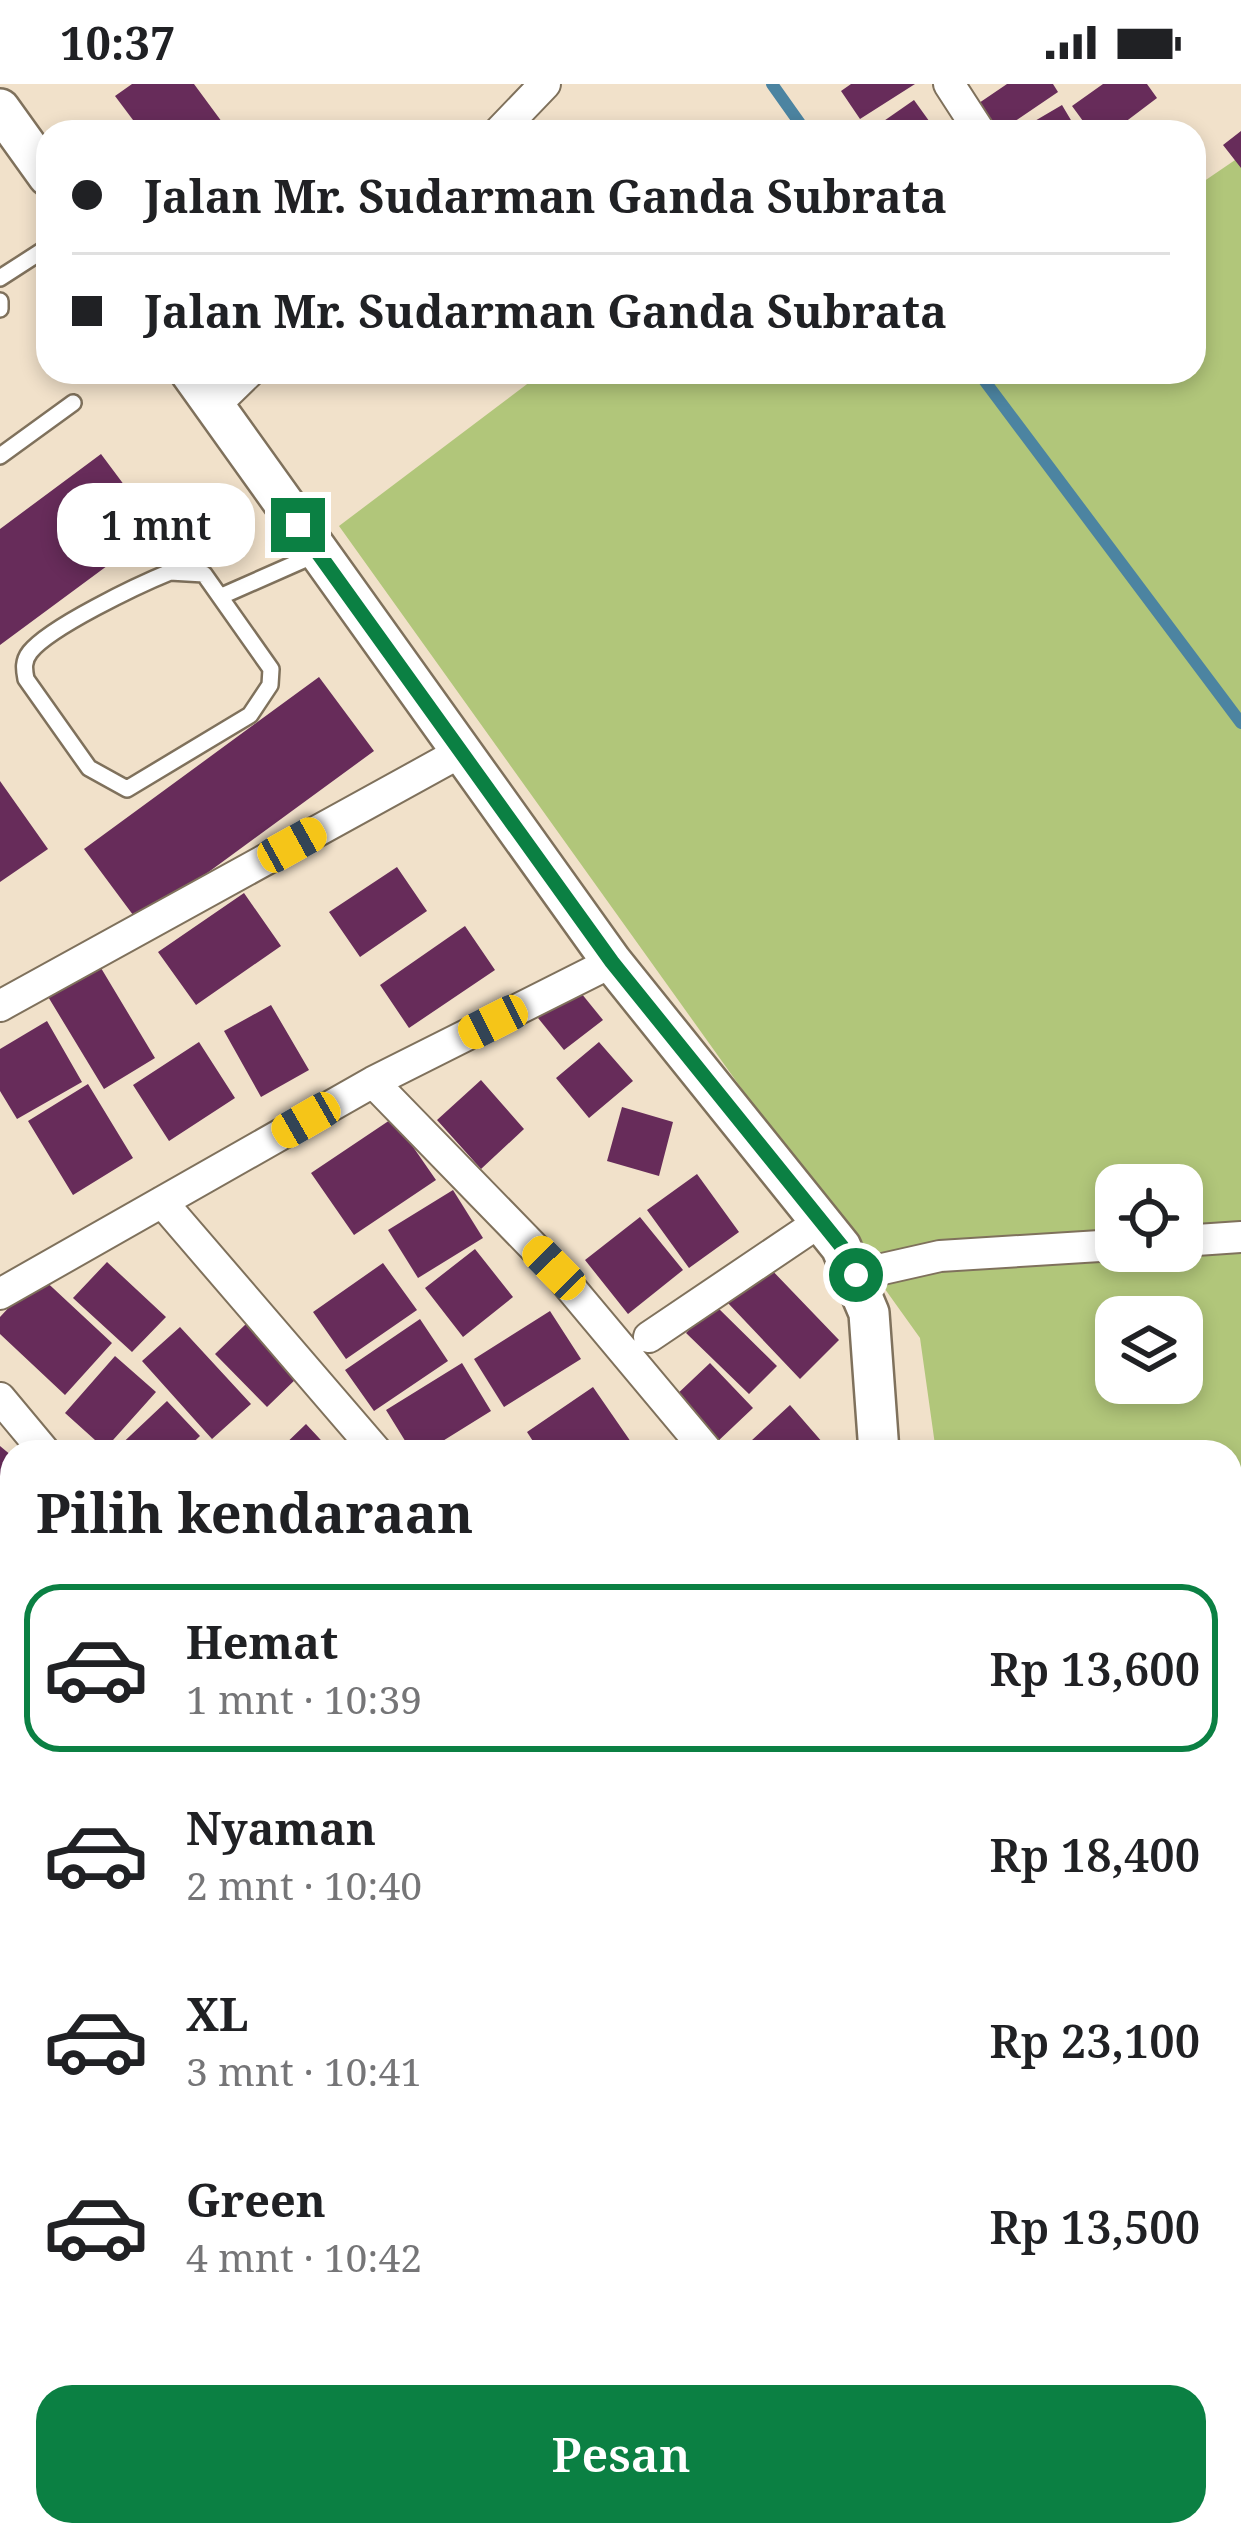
<!DOCTYPE html>
<html lang="id">
<meta charset="utf-8">
<style>
:root{--surface:#fff;--page:#f6f6f6;--text:#202124;--muted:#757577;--line:#e0e0e0;--accent:#0b8043}
body{margin:0;font-family:"Noto Serif",serif;background:var(--page);color:var(--text);height:100vh;display:flex;flex-direction:column;font-size:45px;white-space:nowrap}
*{box-sizing:border-box;margin:0}
p{font-size:39px;color:var(--muted)}
.icon{flex:none;width:66px;height:66px;fill:none;stroke:currentColor;stroke-width:2;stroke-linecap:round;stroke-linejoin:round}
.map{position:relative;flex:1;overflow:hidden}
.details{position:absolute;left:0px;top:1356px;width:1242px;height:1107px;display:flex;flex-direction:column;background:var(--surface);border-radius:36px 36px 0 0;box-shadow:0 6px 18px #0003}
.details>*{flex:none}
.hud{position:absolute;left:36px;top:36px;width:1170px;height:264px;border-radius:36px;box-shadow:0 6px 18px #0003;display:grid;align-content:center;height:264px;padding:0 36px;background:var(--surface)}
.controls{position:absolute;left:1095px;top:1080px;display:grid;gap:24px}
.controls a{display:grid;place-items:center;width:108px;height:108px;border-radius:24px;background:var(--surface);box-shadow:0 6px 18px #0003;font-size:60px}
.end{position:absolute;width:54px;height:54px;margin:-27px;border:15px solid #0b8043;background:#fff;box-shadow:0 0 0 6px #fff}
.from{border-radius:50%}
.bubble{position:absolute;height:84px;border-radius:36px;background:var(--surface);box-shadow:0 6px 18px #0003;font-size:39px;font-weight:600;line-height:84px;text-align:center}
.car{position:absolute;width:36px;height:72px;margin:-36px -18px;border-radius:15px;box-shadow:0 0 9px 3px #0007;background:linear-gradient(#f5c518 24%,#345 0 40%,#f5c518 0 76%,#345 0 86%,#f5c518 0)}
.hud b{display:flex;align-items:center;gap:42px;height:114px;font-size:45px}
.hud b+b{border-top:3px solid var(--line)}
.hud i{width:30px;height:30px;background:var(--text)}
ul{padding:0;list-style:none}
li{display:flex;align-items:center;gap:36px;height:168px;margin:0 24px 18px;padding:0 12px;border:6px solid transparent;border-radius:36px}
li div{flex:1}
li b{display:block;font-size:45px}
li em{font-style:normal;font-weight:600}
li.selected{border-color:var(--accent)}
li>.icon{width:108px;height:108px;stroke-width:1.5}
h2{padding:0 36px;font-size:54px;line-height:144px}
.cta{display:flex;gap:24px;margin-top:auto;padding:24px 36px}
.cta a{flex:1;height:138px;border-radius:36px;background:var(--accent);color:#fff;font-size:48px;font-weight:600;line-height:138px;text-align:center}
.status{display:flex;justify-content:space-between;align-items:center;height:84px;padding:0 60px;background:var(--surface);direction:ltr}
.status svg{height:33px;fill:currentColor}
.map>svg:first-child{display:block}
.green{fill:#b1c67a;fill-rule:evenodd}
.lines{fill:none;stroke-linecap:round;stroke-linejoin:round}
.stream{stroke:#4c84a1;stroke-width:12}
.building{fill:#672c5a}
.service-casing{stroke:#7f715c;stroke-width:20}
.minor-casing{stroke:#7f715c;stroke-width:34}
.tertiary-casing{stroke:#7f715c;stroke-width:44}
.service{stroke:#fff;stroke-width:15}
.minor{stroke:#fff;stroke-width:30}
.tertiary{stroke:#fff;stroke-width:39}
.route{stroke:#0b8043;stroke-width:15}
</style>
<div class="status"><b>10:37</b><svg viewBox="0 0 49 12"><path d="M0 12V9h3v3zM5 12V6h3v6zM10 12V3h3v9zM15 12V0h3v12zM26 1h20v11H26zM47 4h2v5h-2z"/></svg></div>
<div class="map">
<svg width="1241" height="2461" viewBox="0 0 1241 2461">
<rect width="100%" height="100%" fill="#f1e1ca"/>
<!-- green -->
<path class="green" d="M1241,72V1864L1230,1853V1368H936L920,1254L339,442L543,288H1194V104ZM1116,1101H1182V1167H1116ZM1116,1233H1182V1299H1116Z"/>
<g class="lines">
<!-- stream -->
<path class="stream" d="M772,0L806,48
M978,288L1241,639"/>
</g>
<!-- building -->
<path class="building" d="M132,0H194L222,38L208,48H142L115,12Z
M851,0H915L860,35L841,7Z
M1007,0H1053L1058,8L999,48L979,19Z
M1103,0H1147L1157,14L1112,48H1091L1072,22Z
M914,16L937,48H868Z
M1062,21L1078,48H1016Z
M1241,47V84L1223,61Z
M101,370L157,445L0,561V445Z
M319,593L374,667L139,839L84,765Z
M0,697L48,765L0,798Z
M397,783L427,827L360,873L329,828Z
M244,809L281,862L196,921L158,868Z
M465,842L495,886L409,944L380,901Z
M98,879L155,974L104,1005L47,911Z
M577,904L603,936L564,966L538,934Z
M271,921L309,986L261,1013L224,947Z
M47,937L82,998L17,1035L0,1007V965Z
M199,958L235,1014L169,1057L133,1001Z
M599,958L633,997L589,1034L556,994Z
M481,996L524,1045L481,1085L437,1036Z
M88,1000L133,1074L73,1111L28,1037Z
M622,1023L673,1038L659,1092L607,1077Z
M393,1034L436,1096L354,1151L311,1089Z
M697,1090L739,1148L689,1184L647,1126Z
M453,1106L483,1154L418,1194L388,1146Z
M640,1133L683,1186L628,1230L585,1176Z
M475,1165L513,1213L463,1253L425,1204Z
M107,1178L166,1233L132,1268L73,1214Z
M383,1179L417,1226L346,1275L313,1228Z
M766,1180L839,1256L800,1295L727,1218Z
M39,1191L112,1259L65,1311L0,1250V1233Z
M714,1220L777,1282L749,1310L686,1249Z
M550,1227L581,1275L504,1323L474,1275Z
M420,1235L448,1277L374,1327L345,1286Z
M247,1239L299,1292L267,1323L215,1270Z
M180,1243L251,1320L212,1355L142,1277Z
M115,1272L156,1308L105,1365L65,1329Z
M462,1279L491,1327L425,1368H412L386,1326Z
M710,1279L753,1324L716,1359L673,1314Z
M593,1303L631,1358L617,1368H540L527,1348Z
M167,1317L200,1352L183,1368H113Z
M790,1321L823,1359L813,1368H739Z
M306,1340L332,1368H277Z
M0,1362L12,1372L9,1453L0,1446Z
M0,1795L12,1806V1848L0,1861Z
M0,1984L12,1990V2011L0,2032Z
M0,2373L12,2383L8,2456L0,2450Z
M1241,2383V2434L1230,2428V2402Z
M25,2451H94L86,2461H18Z
M106,2451H119L131,2461H98Z
M218,2451H283L274,2461H209Z
M330,2451H397L388,2461H341Z
M423,2451H468L488,2461H418Z
M850,2451H886L877,2461H861Z
M904,2451H953L945,2461H909L901,2455Z
M973,2451H1051L1057,2457L963,2461Z"/>
<g class="lines">
<defs>
<path id="service" d="M0,194L48,163
M0,217V225
M0,372L73,319
M170,488L204,490L271,585L270,601L250,631L127,705L89,684L26,595C24,585 23,577 30,568C50,543 138,501 170,488Z
M224,511L317,470"/>
<path id="minor" d="M949,0L980,48
M499,48L545,0
M214,322L249,288
M0,922L459,669
M373,998L554,1184L708,1368
M162,1118L377,1368
M1182,1157L1241,1153
M856,1191L940,1172L1116,1161
M0,1210L373,998L612,878
M649,1253L821,1137
M0,1314L45,1368
M0,1489L12,1482
M0,1772L12,1780
M0,2305L12,2294
M1230,2339L1241,2342
M641,2451L688,2461"/>
<path id="tertiary" d="M0,25L48,92
M190,288L612,878L841,1163L869,1229L879,1368
M1230,1927L1241,1937"/>
</defs>
<!-- service casing -->
<use href="#service" class="service-casing"/>
<!-- minor casing -->
<use href="#minor" class="minor-casing"/>
<!-- tertiary casing -->
<use href="#tertiary" class="tertiary-casing"/>
<!-- service -->
<use href="#service" class="service"/>
<!-- minor -->
<use href="#minor" class="minor"/>
<!-- tertiary -->
<use href="#tertiary" class="tertiary"/>
</g>
<g class="lines">
<!-- route -->
<path class="route" d="M298,441L612,878L842,1163L856,1191"/>
</g>
</svg>
<div class="controls">
<a><svg class="icon" aria-label="locate" viewBox="0 0 24 24"><circle cx="12" cy="12" r="6"/><path d="M12 2v4M12 18v4M2 12h4M18 12h4"/></svg></a>
<a><svg class="icon" aria-label="layers" viewBox="0 0 24 24"><path d="M12 4l9 5-9 5-9-5zM3 14l9 5 9-5"/></svg></a>
</div>
<i class="end from" style="left:856px;top:1191px"></i>
<i class="end" style="left:298px;top:441px"></i>
<div class="bubble" style="left:57px;top:399px;width:198px">1 mnt</div>
<i class="car" style="left:292px;top:761px;rotate:61deg"></i>
<i class="car" style="left:493px;top:938px;rotate:243deg"></i>
<i class="car" style="left:306px;top:1036px;rotate:240deg"></i>
<i class="car" style="left:554px;top:1184px;rotate:316deg"></i>
<div class="hud">
<b><i class="from"></i>Jalan Mr. Sudarman Ganda Subrata</b>
<b><i></i>Jalan Mr. Sudarman Ganda Subrata</b>
</div>
<section class="details">
<h2>Pilih kendaraan</h2>
<ul>
<li class="selected"><svg class="icon" aria-label="car" viewBox="0 0 24 24"><path d="M5 17H2v-5l4-1 3-4h7l3 4 3 1v5h-3M9 17h6M6 11h13"/><circle cx="7" cy="17" r="2"/><circle cx="17" cy="17" r="2"/></svg><div><b>Hemat</b><p>1 mnt · 10:39</p></div><em>Rp 13,600</em></li>
<li><svg class="icon" aria-label="car" viewBox="0 0 24 24"><path d="M5 17H2v-5l4-1 3-4h7l3 4 3 1v5h-3M9 17h6M6 11h13"/><circle cx="7" cy="17" r="2"/><circle cx="17" cy="17" r="2"/></svg><div><b>Nyaman</b><p>2 mnt · 10:40</p></div><em>Rp 18,400</em></li>
<li><svg class="icon" aria-label="car" viewBox="0 0 24 24"><path d="M5 17H2v-5l4-1 3-4h7l3 4 3 1v5h-3M9 17h6M6 11h13"/><circle cx="7" cy="17" r="2"/><circle cx="17" cy="17" r="2"/></svg><div><b>XL</b><p>3 mnt · 10:41</p></div><em>Rp 23,100</em></li>
<li><svg class="icon" aria-label="car" viewBox="0 0 24 24"><path d="M5 17H2v-5l4-1 3-4h7l3 4 3 1v5h-3M9 17h6M6 11h13"/><circle cx="7" cy="17" r="2"/><circle cx="17" cy="17" r="2"/></svg><div><b>Green</b><p>4 mnt · 10:42</p></div><em>Rp 13,500</em></li>
</ul>
<div class="cta"><a>Pesan</a></div>
</section>
</div>
